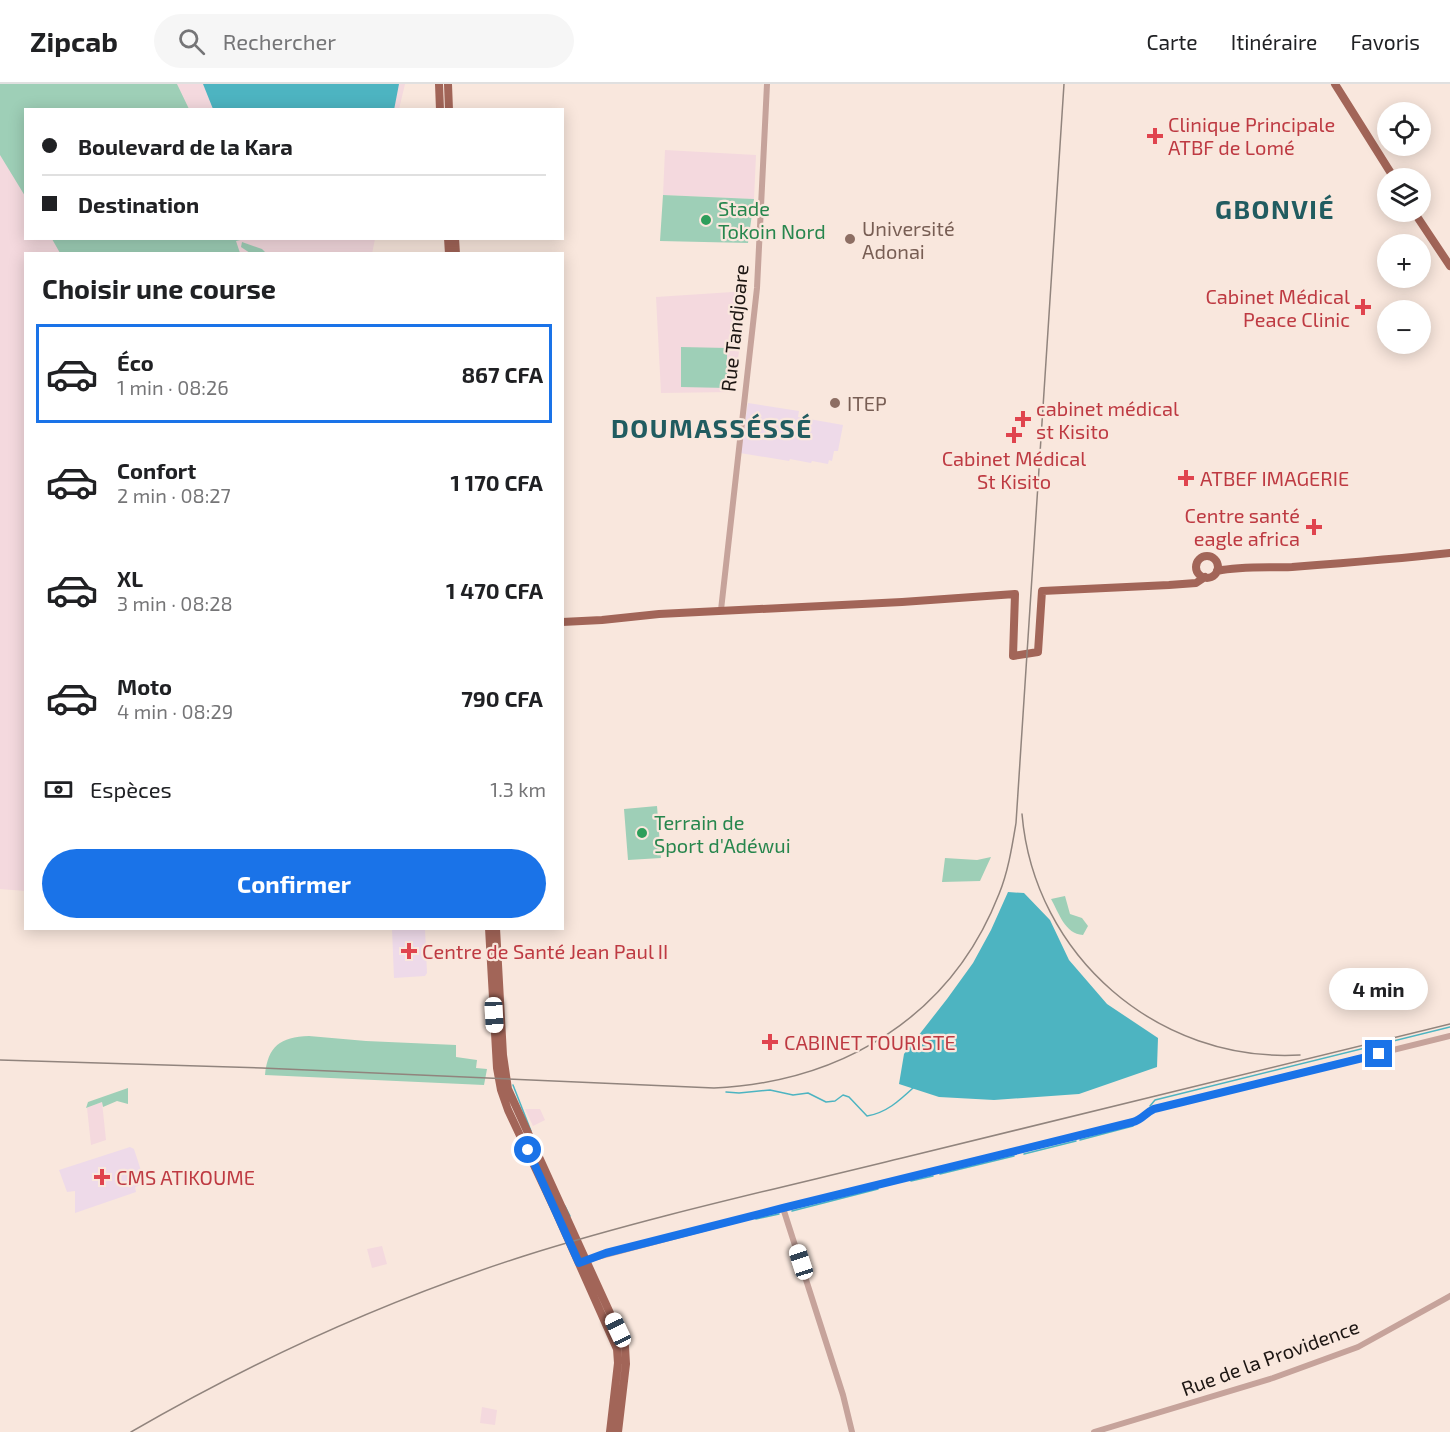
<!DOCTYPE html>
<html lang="fr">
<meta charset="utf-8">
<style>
:root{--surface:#fff;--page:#f6f6f6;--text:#202124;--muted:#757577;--line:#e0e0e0;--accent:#1a73e8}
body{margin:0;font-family:"Exo 2",sans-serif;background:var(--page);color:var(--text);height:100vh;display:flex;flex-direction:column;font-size:22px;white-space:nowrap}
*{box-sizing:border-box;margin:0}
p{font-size:20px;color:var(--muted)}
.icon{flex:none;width:33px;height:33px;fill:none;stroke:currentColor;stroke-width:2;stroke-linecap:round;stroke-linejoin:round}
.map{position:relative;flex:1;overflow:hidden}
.side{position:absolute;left:24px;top:168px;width:540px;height:678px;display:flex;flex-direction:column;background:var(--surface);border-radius:0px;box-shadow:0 3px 15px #0003}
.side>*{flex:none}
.guide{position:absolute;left:24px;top:24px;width:540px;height:132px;border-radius:0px;box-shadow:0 3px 15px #0003;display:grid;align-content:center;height:132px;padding:0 18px;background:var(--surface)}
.fabs{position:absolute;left:1377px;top:18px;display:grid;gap:12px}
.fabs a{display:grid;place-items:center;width:54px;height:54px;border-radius:50%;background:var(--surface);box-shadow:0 3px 15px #0003;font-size:30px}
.end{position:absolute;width:27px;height:27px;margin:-14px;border:8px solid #1a73e8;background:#fff;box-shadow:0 0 0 3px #fff}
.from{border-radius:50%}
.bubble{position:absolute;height:42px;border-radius:21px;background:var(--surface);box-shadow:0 3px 15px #0003;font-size:20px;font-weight:700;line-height:42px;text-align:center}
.car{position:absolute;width:18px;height:36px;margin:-18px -9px;border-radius:8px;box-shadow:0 0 4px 2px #0007;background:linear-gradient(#fff 24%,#345 0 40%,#fff 0 76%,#345 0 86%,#fff 0)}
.guide b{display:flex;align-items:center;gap:21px;height:57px;font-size:22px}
.guide b+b{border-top:2px solid var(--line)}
.guide i{width:15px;height:15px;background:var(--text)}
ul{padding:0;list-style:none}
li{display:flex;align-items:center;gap:18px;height:99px;margin:0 12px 9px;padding:0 6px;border:3px solid transparent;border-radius:0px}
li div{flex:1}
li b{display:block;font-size:22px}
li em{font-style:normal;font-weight:700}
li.selected{border-color:var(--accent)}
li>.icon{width:54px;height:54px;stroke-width:1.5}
h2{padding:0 18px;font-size:27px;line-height:72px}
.pay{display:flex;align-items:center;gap:15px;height:66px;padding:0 18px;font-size:22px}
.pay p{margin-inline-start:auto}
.cta{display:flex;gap:12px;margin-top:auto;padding:12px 18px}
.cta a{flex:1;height:69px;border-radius:36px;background:var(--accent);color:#fff;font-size:24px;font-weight:700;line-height:69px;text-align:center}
header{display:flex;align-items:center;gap:36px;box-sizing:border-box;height:84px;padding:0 30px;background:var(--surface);border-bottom:2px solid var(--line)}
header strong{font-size:28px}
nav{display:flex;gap:33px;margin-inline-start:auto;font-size:21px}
.search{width:420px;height:54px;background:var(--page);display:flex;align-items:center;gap:15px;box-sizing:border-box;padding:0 21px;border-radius:33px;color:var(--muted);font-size:22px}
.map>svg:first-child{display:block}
.education{fill:#f4d9de}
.medical{fill:#eedae9}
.green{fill:#9ecfb7}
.water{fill:#4db4c1}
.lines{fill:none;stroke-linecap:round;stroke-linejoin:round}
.stream{stroke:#4db4c1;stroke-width:1.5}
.minor{stroke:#c6a39b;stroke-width:6}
.major{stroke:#a26558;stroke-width:8}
.rail{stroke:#91847d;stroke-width:1.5}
.route{stroke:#1a73e8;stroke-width:8}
.health-dot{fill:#e0444e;stroke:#f9e7dd;stroke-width:2}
.leisure-dot{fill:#2e9e5b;stroke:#f9e7dd;stroke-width:2}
.education-dot{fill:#8d6e63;stroke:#f9e7dd;stroke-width:2}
.labels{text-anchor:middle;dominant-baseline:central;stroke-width:4.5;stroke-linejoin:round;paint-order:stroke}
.health-label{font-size:20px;fill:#be3a42;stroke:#f9e7dd;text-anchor:start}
.leisure-label{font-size:20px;fill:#27864d;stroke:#f9e7dd;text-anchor:start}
.education-label{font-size:20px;fill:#785e54;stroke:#f9e7dd;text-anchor:start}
.street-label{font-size:20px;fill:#1c1512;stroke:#f9e7dd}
.district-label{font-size:26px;font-weight:bold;letter-spacing:1.5px;fill:#215c60;stroke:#f9e7dd}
</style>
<header>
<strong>Zipcab</strong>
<div class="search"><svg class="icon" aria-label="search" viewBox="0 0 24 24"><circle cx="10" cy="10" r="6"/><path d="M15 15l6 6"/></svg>Rechercher</div>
<nav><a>Carte</a><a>Itinéraire</a><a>Favoris</a></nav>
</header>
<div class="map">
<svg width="1450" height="1348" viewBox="0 0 1450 1348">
<rect width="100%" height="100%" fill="#f9e7dd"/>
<!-- education -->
<path class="education" d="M0,0H405L399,25L26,26V154L375,155L372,170H26L25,807L0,805Z
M665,66L756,71L754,115L663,111Z
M748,207L733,308L661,309L656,213Z
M102,1018L106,1056L91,1061L87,1024Z
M525,1025H540L545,1036L533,1042Z
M382,1162L387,1180L372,1184L367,1165Z
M482,1323L497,1326L495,1341L480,1339Z"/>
<!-- medical -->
<path class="medical" d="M748,319L799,327L798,333L843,341L838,367H834L832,377L829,376L828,380L812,377L811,379L790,375L789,377L740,369Z
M392,845H425L427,889L425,892L394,894Z
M130,1063L134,1065L145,1099L135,1103L136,1108L75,1129V1107L67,1108L59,1086Z"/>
<!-- green -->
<path class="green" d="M0,0H177L189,25L26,26L25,112L0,71Z
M663,111L754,115L748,159L660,157Z
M52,155H51H245L236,157L240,169L233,170L60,169Z
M242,158L262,165L266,169H250L241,163Z
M681,263L727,264V304L681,303Z
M657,722L661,774L628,776L624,725Z
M991,773L980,797L942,798L945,774L977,776Z
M1065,812L1070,830L1082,834L1088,842L1083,851C1065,850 1059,829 1051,815Z
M309,952L366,957L456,961V973L477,976L476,984L487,985L484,1001L265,991C268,962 280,953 309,952Z
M128,1004V1020L117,1017L103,1023L102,1018L86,1024L88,1018Z"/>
<!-- water -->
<path class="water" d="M203,0H399L394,26L213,25Z
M1008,808L1024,809L1050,836L1069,876L1107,920L1158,954L1157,983L1079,1010L994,1016L939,1013L899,1000L904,970L947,915L973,879L991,846Z"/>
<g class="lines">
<!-- stream -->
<path class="stream" d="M513,1001L531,1047
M726,1008L739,1009L770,1006L793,1011L808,1009L826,1018L835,1017L843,1011L849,1013L867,1032C886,1029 899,1017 913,1004
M1150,1022L1155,1016L1450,943
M1080,1056L1133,1042
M1024,1070L1076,1057
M940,1090L1014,1072
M911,1097L933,1092
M565,1122L570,1132
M792,1127L878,1105
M756,1135L779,1130"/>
<!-- minor -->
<path class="minor" d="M721,526L757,204L767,0
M783,1124L843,1311L852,1348
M582,1177L783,1124L1133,1038C1142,1036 1145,1029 1154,1025L1450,952
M1094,1348L1273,1294L1358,1263L1450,1212"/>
<!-- major -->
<path class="major" d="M439,0L440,26
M448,0L449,26
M1335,0L1394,94
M1414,128L1450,182
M448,154L449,170
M455,154L456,170
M1196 483a11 11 0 1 1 22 0a11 11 0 1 1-22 0Z
M1217,487C1242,482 1267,484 1292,483C1345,479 1397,475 1450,469
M562,538L602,536L659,530L902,518L1015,510L1013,572L1038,568L1042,507L1169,501L1196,499L1205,493
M489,844L497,984L501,1006L508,1026L556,1128L617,1265L618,1279L610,1348
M496,844L503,971L508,1005L625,1262L626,1280L618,1348"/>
<!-- rail -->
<path class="rail" d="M1022,730C1034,872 1158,979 1300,971
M0,976L262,984L714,1004C842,998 951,933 999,810C1008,788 1012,763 1016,739L1064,0
M131,1348C255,1276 387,1216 524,1172C648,1133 776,1105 902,1074C1085,1030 1268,986 1450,940"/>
</g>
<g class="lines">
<!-- route -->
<path class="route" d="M528,1066L579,1179L606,1169L783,1124L1133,1038C1142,1036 1145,1029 1154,1025L1379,970"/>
</g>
<!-- markers -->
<g class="health-dot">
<path d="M1152 43h6v6h6v6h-6v6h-6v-6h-6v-6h6z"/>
<path d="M1360 214h6v6h6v6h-6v6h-6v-6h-6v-6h6z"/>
<path d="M1020 326h6v6h6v6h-6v6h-6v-6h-6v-6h6z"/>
<path d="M1011 342h6v6h6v6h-6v6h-6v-6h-6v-6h6z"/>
<path d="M1183 385h6v6h6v6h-6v6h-6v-6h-6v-6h6z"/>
<path d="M1311 434h6v6h6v6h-6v6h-6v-6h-6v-6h6z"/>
<path d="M406 858h6v6h6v6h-6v6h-6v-6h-6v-6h6z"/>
<path d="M767 949h6v6h6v6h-6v6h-6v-6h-6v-6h6z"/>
<path d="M99 1084h6v6h6v6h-6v6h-6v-6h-6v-6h6z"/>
</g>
<g class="leisure-dot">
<circle cx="706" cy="136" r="6"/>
<circle cx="642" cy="749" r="6"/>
</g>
<g class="education-dot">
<circle cx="850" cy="155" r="6"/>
<circle cx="835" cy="319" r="6"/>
</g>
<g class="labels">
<!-- health labels -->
<g class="health-label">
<text x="1168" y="40">Clinique Principale<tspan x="1168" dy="23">ATBF de Lomé</tspan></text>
<text x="1350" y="212" text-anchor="end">Cabinet Médical<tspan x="1350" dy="23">Peace Clinic</tspan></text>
<text x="1036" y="324">cabinet médical<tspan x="1036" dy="23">st Kisito</tspan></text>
<text x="1014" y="374" text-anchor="middle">Cabinet Médical<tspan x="1014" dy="23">St Kisito</tspan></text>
<text x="1200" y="394">ATBEF IMAGERIE</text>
<text x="1300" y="431" text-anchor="end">Centre santé<tspan x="1300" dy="23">eagle africa</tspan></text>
<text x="422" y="867">Centre de Santé Jean Paul II</text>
<text x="784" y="958">CABINET TOURISTE</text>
<text x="116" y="1093">CMS ATIKOUME</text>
</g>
<!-- leisure labels -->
<g class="leisure-label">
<text x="718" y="124">Stade<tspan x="718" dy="23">Tokoin Nord</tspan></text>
<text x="654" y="738">Terrain de<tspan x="654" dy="23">Sport d'Adéwui</tspan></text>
</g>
<!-- education labels -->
<g class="education-label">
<text x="862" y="144">Université<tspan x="862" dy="23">Adonai</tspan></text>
<text x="847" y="319">ITEP</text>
</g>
<!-- street labels -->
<g class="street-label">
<text transform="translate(734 244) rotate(-84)">Rue Tandjoare</text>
<text transform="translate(1270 1273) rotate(-20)">Rue de la Providence</text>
</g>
<!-- district labels -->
<g class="district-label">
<text x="1275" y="124">GBONVIÉ</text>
<text x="712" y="343">DOUMASSÉSSÉ</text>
</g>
</g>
</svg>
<div class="fabs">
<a><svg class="icon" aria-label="locate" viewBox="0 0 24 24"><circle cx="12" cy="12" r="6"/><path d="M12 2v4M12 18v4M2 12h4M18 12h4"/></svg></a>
<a><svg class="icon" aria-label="layers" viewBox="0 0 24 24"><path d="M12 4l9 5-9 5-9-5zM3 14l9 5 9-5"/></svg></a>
<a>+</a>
<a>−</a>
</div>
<i class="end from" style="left:528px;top:1066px"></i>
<i class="end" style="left:1379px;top:970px"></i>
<div class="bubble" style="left:1329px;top:884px;width:99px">4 min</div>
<i class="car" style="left:494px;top:931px;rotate:177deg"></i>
<i class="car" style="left:801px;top:1178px;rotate:342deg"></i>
<i class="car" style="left:618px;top:1246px;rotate:335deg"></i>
<div class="guide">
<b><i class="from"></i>Boulevard de la Kara</b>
<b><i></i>Destination</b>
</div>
<section class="side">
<h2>Choisir une course</h2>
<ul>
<li class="selected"><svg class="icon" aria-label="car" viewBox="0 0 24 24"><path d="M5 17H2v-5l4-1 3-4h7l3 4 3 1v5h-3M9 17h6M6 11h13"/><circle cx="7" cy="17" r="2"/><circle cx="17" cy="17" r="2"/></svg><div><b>Éco</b><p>1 min · 08:26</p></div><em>867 CFA</em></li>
<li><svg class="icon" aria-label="car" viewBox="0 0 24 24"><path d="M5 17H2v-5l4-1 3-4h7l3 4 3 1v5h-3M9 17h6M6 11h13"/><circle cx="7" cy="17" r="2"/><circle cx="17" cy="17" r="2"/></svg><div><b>Confort</b><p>2 min · 08:27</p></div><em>1 170 CFA</em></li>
<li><svg class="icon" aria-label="car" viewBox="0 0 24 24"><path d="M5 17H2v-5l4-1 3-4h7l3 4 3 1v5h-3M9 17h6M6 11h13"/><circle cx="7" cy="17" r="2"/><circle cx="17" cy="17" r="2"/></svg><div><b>XL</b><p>3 min · 08:28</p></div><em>1 470 CFA</em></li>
<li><svg class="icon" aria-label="car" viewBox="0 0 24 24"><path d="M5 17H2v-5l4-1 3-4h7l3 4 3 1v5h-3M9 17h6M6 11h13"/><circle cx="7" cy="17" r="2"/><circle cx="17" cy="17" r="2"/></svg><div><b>Moto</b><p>4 min · 08:29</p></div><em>790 CFA</em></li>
</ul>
<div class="pay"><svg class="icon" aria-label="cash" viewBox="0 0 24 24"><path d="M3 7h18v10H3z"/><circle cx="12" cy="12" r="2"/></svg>Espèces<p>1.3 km</p></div>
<div class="cta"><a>Confirmer</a></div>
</section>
</div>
